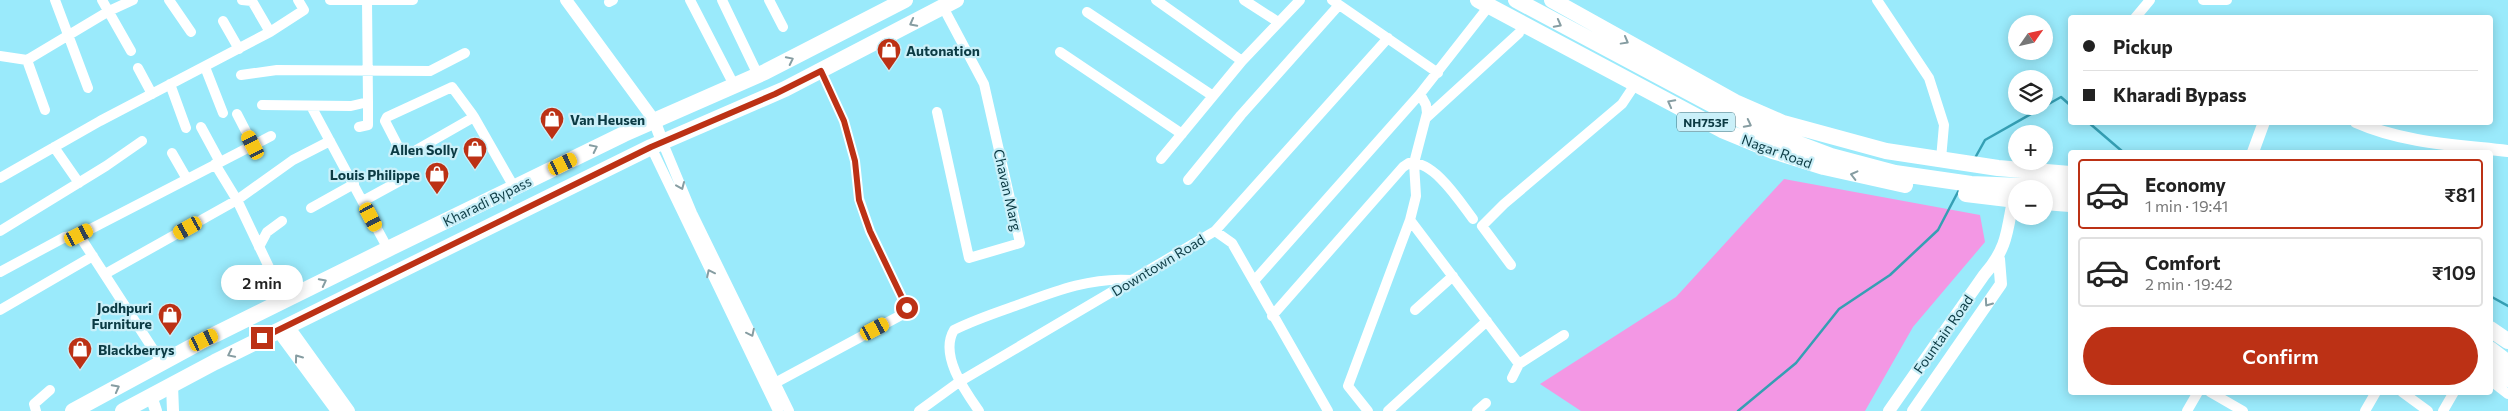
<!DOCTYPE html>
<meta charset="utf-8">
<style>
:root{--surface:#fff;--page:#f6f6f6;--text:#222;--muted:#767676;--line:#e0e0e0;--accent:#bc3115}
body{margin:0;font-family:Commissioner,sans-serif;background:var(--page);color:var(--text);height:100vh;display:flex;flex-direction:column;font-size:19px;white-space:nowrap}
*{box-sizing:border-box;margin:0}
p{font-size:16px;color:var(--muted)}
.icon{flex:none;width:28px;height:28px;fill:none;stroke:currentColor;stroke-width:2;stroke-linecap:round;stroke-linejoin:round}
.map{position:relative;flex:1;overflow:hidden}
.details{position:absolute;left:2068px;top:150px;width:425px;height:245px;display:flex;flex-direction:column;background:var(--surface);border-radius:5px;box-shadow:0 2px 12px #0003}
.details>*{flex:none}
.hud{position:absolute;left:2068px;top:15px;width:425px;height:110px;border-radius:5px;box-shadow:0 2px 12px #0003;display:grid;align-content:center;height:110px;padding:0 15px;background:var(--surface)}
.needle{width:32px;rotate:56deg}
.buttons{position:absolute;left:2008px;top:15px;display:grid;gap:10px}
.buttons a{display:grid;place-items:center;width:45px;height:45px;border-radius:50%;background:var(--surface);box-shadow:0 2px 12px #0003;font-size:25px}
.end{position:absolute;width:22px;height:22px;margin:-11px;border:6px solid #bc3115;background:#fff;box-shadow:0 0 0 2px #fff}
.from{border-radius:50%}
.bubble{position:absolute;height:35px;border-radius:18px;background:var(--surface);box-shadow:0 2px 12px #0003;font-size:16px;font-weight:600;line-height:35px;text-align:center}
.car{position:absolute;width:15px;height:30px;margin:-15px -8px;border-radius:6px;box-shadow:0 0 4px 1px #0007;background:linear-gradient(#f5c518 24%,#345 0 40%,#f5c518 0 76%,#345 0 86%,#f5c518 0)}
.hud b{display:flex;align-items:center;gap:18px;height:48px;font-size:19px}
.hud b+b{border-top:1px solid var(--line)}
.hud i{width:12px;height:12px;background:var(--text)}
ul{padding:9px 0 0;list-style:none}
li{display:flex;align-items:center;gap:15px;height:70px;margin:0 10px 8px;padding:0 5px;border:2px solid var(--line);border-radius:5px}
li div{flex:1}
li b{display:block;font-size:19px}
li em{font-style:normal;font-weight:600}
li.selected{border-color:var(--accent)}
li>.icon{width:45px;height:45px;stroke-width:1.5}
.button{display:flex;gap:10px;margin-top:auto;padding:10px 15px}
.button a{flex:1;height:58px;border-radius:30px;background:var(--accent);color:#fff;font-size:20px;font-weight:600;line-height:58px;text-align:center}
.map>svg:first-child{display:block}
.green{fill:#f397e4}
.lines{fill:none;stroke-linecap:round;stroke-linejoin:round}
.stream{stroke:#359fb4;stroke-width:2.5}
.minor{stroke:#fff;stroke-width:10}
.tertiary{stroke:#fff;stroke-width:12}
.trunk{stroke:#fff;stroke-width:16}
.oneway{stroke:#869da2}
.route{stroke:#bc3115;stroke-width:6}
.labels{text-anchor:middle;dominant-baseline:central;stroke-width:4.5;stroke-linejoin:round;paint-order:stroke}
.shield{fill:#caf0f9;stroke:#45717a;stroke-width:1}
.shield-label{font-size:12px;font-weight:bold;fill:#0c3b44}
.poi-label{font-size:14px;font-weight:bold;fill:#0c3b44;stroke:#caf0f9;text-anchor:start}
.street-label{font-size:14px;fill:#0c3b44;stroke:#caf0f9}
</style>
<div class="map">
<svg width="2508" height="411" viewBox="0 0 2508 411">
<rect width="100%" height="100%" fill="#9aeafb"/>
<!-- green -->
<path class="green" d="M1784,179L1980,215L1985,242L1913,327L1865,411H1581L1540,384L1676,297Z"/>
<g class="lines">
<!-- stream -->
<path class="stream" d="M2088,122L2123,152
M1975,158L1985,140L2061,97L2070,105
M2490,296L2508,306
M1738,411L1796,363L1839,309L1890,275L1938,230L1960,188"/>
<!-- minor -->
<path class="minor" d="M55,0L88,88
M102,0L131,51
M169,0L191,32
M242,0L252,1L270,32
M330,0H413
M690,0L734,85
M722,0L758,75
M769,0L783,27
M1156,0L1242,61
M1244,0L1278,22
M1332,0L1438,73
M1877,0L1929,78L1944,125L1941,159
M2203,0H2227
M609,2L613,0
M1087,12L1213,96
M2135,18L2150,0
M223,21L239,49
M1060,52L1182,134
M0,56L27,60L109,11L133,0
M27,60L45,110
M205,67L223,113
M138,68L152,94
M241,75L277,70L430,71L465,53
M170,84L186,128
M262,105L351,106L368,102L367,0
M311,106L388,249
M937,112L969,258L1020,243L984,84L943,7
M237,114L253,145
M474,117L411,153L400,150L385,121L387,117L452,87L472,114L474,117L514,187
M1426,118L1519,33
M201,127L220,162
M359,127L368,125V102
M662,141L692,213L789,411
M54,147L79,183
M651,147L778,411
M172,153L187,179
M1161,159L1242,61L1300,0
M215,164L237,200L285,301
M0,178L100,121L270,32L304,10L298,0
M1188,180L1241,115L1339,5
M363,201L405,178
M311,208L354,184
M1410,220L1519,364L1512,378
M0,231L106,166L142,141
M1215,231L1232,243L1328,411
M79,235L162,363
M259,247L267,232L282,221
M1511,265L1482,226L1504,204L1622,104L1632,89
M0,272L65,237L79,235L271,136
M105,274L237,200L293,160L330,141
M1254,281L1420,94L1489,6
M0,310L93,256
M1415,310L1453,276
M1272,316L1403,167L1409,163C1434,160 1460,202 1473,219
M1519,364L1564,335
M2490,380L2508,394
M775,383L905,313L907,308L870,231L859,199L855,161L844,121L821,71
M2210,392L2243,411
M2402,392L2428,411
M36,411L34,404L50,390
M919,411L959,382L1215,231L1388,38
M979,411C965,391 939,355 954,330C974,320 995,313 1015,306C1053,292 1090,277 1131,280
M1368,411L1348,386L1410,220L1416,196L1414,163L1427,113L1426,105L1420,94
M1388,411L1487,321
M1477,411L1486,403
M2187,411L2198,392
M2365,411L2376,392
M2443,411L2454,392"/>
<!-- tertiary -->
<path class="tertiary" d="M566,0L654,120L662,141
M2356,122C2403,143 2457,145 2508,151
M2253,152L2264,122
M288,326L349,411
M278,331L337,411
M172,385L173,411
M151,396L156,411
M1889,411L1984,275C2007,249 2007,232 2013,200
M1913,411L2001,284L1999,259"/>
<!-- trunk -->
<path class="trunk" d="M1478,0L1722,130L1773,151L1824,167L1905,185
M1516,0L1754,127L1831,156L1895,173L1971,184L2070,188
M1552,0L1735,102L1783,123L1886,151L1998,168L2070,174
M1966,194L2016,200
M2044,202L2070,204
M2490,329L2508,341
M2490,349L2508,363
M2490,366L2508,379
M73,411L204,340L388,249L624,134L765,72L905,0
M123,411L215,362L651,147L785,89L956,0"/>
</g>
<!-- one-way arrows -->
<defs><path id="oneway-chevron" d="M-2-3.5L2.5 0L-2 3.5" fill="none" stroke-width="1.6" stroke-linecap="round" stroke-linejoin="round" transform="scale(1.25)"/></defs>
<g class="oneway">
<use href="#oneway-chevron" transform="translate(913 23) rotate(152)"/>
<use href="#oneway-chevron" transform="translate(1558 24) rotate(28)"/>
<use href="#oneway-chevron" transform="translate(1625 41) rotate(29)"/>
<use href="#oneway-chevron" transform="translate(790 60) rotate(-26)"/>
<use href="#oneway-chevron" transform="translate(1671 103) rotate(-152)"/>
<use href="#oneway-chevron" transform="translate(1748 124) rotate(27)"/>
<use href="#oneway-chevron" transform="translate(594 148) rotate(-26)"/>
<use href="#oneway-chevron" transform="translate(1854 175) rotate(-166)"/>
<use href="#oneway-chevron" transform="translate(681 186) rotate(67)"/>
<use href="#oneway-chevron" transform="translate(710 273) rotate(-116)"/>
<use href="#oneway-chevron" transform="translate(323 282) rotate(-27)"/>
<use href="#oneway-chevron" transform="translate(1988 303) rotate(125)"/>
<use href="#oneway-chevron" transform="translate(751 333) rotate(64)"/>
<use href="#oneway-chevron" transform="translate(231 354) rotate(154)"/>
<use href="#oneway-chevron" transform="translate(298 358) rotate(-126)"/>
<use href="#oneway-chevron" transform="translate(116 388) rotate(-28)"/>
</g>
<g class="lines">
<!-- route -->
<path class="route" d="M262,338L651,147L775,94L821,71L844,121L855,161L859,200L870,231L907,308"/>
</g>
<!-- icons -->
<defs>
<symbol id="shop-pin" viewBox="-11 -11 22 30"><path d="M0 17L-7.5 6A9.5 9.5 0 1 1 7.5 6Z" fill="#bc3115" stroke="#caf0f9"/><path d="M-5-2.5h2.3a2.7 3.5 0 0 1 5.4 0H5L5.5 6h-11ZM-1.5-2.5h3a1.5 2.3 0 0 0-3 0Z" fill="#fff"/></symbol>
</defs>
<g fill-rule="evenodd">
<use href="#shop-pin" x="875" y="36" width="28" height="38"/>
<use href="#shop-pin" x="538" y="105" width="28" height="38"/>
<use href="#shop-pin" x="461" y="135" width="28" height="38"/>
<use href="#shop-pin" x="423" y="160" width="28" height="38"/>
<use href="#shop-pin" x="156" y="301" width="28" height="38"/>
<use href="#shop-pin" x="66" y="335" width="28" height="38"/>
</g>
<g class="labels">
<!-- shield labels -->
<rect class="shield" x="1677" y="112.5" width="58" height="19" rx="4"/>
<g class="shield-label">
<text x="1706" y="122">NH753F</text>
</g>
<!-- poi labels -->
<g class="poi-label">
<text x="906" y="50">Autonation</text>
<text x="570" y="119">Van Heusen</text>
<text x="458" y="149" text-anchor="end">Allen Solly</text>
<text x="420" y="174" text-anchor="end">Louis Philippe</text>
<text x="152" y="307" text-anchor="end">Jodhpuri<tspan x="152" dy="16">Furniture</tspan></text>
<text x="98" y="349">Blackberrys</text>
</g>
<!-- street labels -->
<g class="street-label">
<text transform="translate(1777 151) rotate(20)">Nagar Road</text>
<text transform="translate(1008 190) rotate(77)">Chavan Marg</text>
<text transform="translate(487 201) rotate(-26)">Kharadi Bypass</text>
<text transform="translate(1158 265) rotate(-31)">Downtown Road</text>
<text transform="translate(1943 334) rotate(-55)">Fountain Road</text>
</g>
</g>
</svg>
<div class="buttons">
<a><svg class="needle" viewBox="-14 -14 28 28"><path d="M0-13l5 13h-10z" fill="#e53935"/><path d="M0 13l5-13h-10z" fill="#767676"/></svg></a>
<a><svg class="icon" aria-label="layers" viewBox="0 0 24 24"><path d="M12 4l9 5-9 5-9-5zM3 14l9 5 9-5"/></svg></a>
<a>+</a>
<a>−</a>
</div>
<i class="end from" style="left:907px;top:308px"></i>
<i class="end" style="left:262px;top:338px"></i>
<div class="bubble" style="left:221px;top:265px;width:82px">2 min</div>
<i class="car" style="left:253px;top:145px;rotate:333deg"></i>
<i class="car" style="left:563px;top:164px;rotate:64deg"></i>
<i class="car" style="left:371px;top:217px;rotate:152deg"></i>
<i class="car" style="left:188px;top:228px;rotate:241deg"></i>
<i class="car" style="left:79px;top:235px;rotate:63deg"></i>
<i class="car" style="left:875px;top:329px;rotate:62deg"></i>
<i class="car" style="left:204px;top:340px;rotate:64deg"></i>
<div class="hud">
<b><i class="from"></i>Pickup</b>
<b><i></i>Kharadi Bypass</b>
</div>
<section class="details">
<ul>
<li class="selected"><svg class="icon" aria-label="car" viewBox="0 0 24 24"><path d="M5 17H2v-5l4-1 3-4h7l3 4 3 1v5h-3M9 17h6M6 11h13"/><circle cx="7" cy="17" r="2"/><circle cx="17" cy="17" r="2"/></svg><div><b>Economy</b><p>1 min · 19:41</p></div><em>₹81</em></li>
<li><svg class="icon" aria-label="car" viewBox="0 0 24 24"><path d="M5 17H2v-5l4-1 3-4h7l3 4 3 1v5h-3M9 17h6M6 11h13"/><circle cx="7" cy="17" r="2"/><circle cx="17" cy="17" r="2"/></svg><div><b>Comfort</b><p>2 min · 19:42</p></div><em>₹109</em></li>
</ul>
<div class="button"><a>Confirm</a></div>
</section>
</div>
